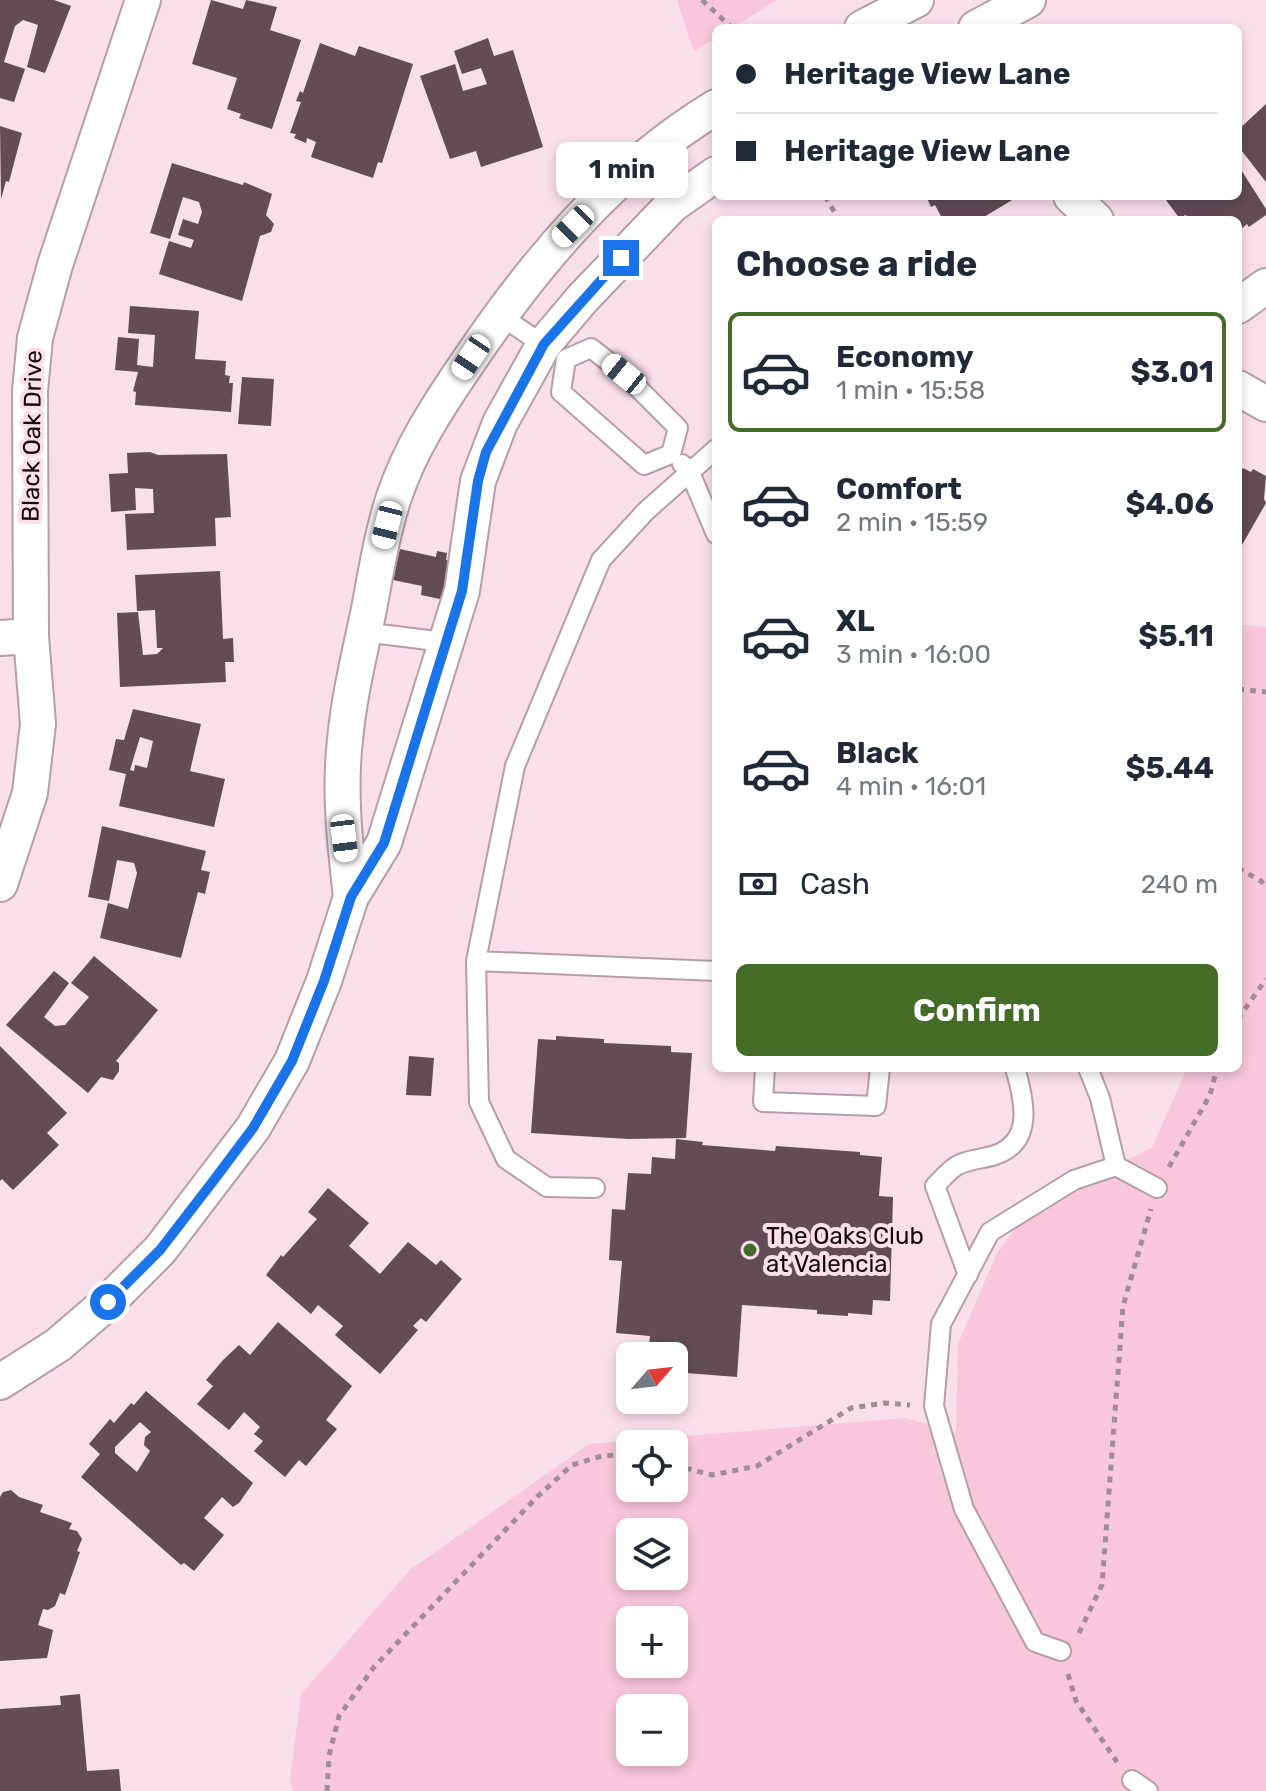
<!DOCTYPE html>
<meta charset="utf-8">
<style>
:root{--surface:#fff;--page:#f2f2f3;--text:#1f2937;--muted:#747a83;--line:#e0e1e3;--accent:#446c27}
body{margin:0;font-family:Rubik,sans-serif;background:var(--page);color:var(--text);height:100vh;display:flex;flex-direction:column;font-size:30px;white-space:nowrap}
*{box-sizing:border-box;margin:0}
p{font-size:26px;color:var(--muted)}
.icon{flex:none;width:44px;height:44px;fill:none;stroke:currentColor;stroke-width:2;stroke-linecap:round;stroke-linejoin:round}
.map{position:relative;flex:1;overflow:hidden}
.drawer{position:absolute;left:712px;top:216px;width:530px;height:856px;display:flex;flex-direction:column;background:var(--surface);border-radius:12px;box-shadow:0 4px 12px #0003}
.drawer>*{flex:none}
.guide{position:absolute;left:712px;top:24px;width:530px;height:176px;border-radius:12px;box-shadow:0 4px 12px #0003;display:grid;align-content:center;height:176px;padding:0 24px;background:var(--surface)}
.needle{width:52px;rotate:62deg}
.tools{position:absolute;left:616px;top:1342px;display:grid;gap:16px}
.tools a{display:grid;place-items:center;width:72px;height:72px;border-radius:12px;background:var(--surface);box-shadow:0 4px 12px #0003;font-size:40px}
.end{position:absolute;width:36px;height:36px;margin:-18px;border:10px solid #1a73e8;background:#fff;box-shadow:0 0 0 4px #fff}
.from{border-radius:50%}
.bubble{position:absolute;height:56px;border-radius:12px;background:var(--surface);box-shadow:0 4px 12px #0003;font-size:26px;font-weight:700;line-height:56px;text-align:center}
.car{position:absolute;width:24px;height:48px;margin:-24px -12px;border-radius:10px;box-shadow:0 0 6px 2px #0007;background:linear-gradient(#fff 24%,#345 0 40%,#fff 0 76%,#345 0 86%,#fff 0)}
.guide b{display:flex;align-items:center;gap:28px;height:76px;font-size:30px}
.guide b+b{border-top:2px solid var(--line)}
.guide i{width:20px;height:20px;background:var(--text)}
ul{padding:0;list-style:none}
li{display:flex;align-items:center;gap:24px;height:120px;margin:0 16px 12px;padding:0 8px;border:4px solid transparent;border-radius:12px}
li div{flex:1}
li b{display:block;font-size:30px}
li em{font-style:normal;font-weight:700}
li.current{border-color:var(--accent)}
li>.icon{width:72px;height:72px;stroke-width:1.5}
h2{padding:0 24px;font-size:36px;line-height:96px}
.pay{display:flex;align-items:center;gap:20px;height:88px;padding:0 24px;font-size:30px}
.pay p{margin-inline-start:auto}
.button{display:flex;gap:16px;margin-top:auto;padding:16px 24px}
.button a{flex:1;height:92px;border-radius:12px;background:var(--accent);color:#fff;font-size:32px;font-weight:700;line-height:92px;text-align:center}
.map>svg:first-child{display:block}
.green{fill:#f8c7dc;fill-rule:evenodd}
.building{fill:#624c55;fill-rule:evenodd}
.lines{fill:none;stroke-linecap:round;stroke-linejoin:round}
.lane-casing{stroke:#b69ea8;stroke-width:22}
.street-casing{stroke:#b69ea8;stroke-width:38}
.path{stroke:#9f8c94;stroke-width:5;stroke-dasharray:6 6;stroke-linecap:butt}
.lane{stroke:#fff;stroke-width:18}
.street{stroke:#fff;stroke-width:34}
.route{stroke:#1a73e8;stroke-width:10}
.poi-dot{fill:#446c27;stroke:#f9dfea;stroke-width:3}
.labels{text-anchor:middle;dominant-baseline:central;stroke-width:8;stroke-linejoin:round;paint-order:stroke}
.street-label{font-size:24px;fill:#130b0e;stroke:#f9dfea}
.poi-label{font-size:24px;fill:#130b0e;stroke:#f9dfea;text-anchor:start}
</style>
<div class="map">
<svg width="1266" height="1791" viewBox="0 0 1266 1791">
<rect width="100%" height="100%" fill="#f9dfea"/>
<!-- green -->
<path class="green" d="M677,0H777L732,28H716V38L694,51Z
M1245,625L1266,627V1791H293L290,1779L301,1694L411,1569L589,1444L906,1418L956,1433L958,1344L997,1253L1033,1205L1152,1148L1187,1068H1238V626ZM630,1444H674V1488H630ZM630,1532H674V1576H630ZM630,1620H674V1664H630ZM630,1708H674V1752H630Z"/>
<!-- building -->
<path class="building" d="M0,0H54L71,6L45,73L27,67L38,25L23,20L15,26L4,62L25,69L14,102L0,98Z
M211,0L243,9L246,0L277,7L270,30L301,40L272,129L239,118L241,114L227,109L237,78L192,64Z
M488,38L494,56L513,50L543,147L481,167L476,151L450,159L420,76L455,64L463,91L487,84L481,68L462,74L454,51Z
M320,43L355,56L359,46L413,64L382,163L378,162L373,178L311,157L316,142L307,138L306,143L294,138L296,134L290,133L301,102L296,101L300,91L303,93Z
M1266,104V182L1238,146V130Z
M0,126L22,133L9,182L6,181L1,199Z
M172,163L243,185L244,182L272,194L266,215L274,224L271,232L260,236L242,301L159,274L169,241L191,248L194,240L178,235L183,219L198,224L202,212L199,202L183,197L170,239L150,233Z
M1238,165L1266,209V215L1249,227L1247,224L1240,230L1242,234L1238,237V220H1195L1185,215L1180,219L1163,196H1238Z
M926,196H1019L979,220H943L935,205L931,207Z
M130,306L199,311L195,359L226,361L225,375L230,376L229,383H233L231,412L135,405L136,392L133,391L138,372L115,370L118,337L139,339L137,365L153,367L155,335L128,333Z
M242,377L274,379L271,426L238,424Z
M150,452L158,455L227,454L231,517L215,518L216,546L127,550L125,514L154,513L153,489L135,488L136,510L111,512L109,474L128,473L127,453Z
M1243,468L1251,472L1253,469L1266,476L1264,499L1266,503L1238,552V469L1241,471Z
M400,549L436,557L437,551L447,553L446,560L458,562L449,601L421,595L422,586L393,580Z
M220,571L223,639L233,638L234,662H225L226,682L120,687L117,613L138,612L143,655L157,654L163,648H157L155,610L137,611L135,575Z
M133,709L201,724L190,771L225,779L214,827L119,806L126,774L109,770L116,739L124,740ZM140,737L153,741L147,768L135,765L134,771L130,770Z
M102,826L206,851L201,870L210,872L205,894L198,892L181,958L100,938L108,903L128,909L137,873L134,863L117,860L109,901L88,897Z
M94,956L158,1010L116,1061L119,1063V1071L113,1080L101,1077L88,1093L6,1025L54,971L69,983L44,1017L55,1026L65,1025L89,997L71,983Z
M556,1036L604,1039V1043L671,1046V1052L692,1053L686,1138L628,1139L531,1133L538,1039L556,1040Z
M0,1046L67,1113L47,1133L59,1145L13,1190L2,1179L0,1181Z
M409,1056L434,1058L431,1096L406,1095Z
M676,1139L703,1142L702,1145L775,1151L776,1146L860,1152V1155L882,1157L879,1196L893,1197L890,1301L873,1300L872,1315L848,1313V1316L817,1314V1310L742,1305L737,1377L674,1372V1356H648L650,1336L616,1333L622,1261L609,1260L612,1209L625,1210L628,1173L651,1174L652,1157L675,1159Z
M328,1188L369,1223L349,1246L380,1274L408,1242L436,1265L441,1260L462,1279L426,1322L421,1318L413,1326L418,1330L380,1374L335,1335L343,1326L318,1305L311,1314L266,1275L281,1255L283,1257L317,1219L308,1212Z
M278,1322L352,1386L326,1420L337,1429L306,1466L299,1460L285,1477L254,1451L263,1441L254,1434L260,1427L244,1412L229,1430L197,1404L213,1386L206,1380L223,1360L239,1345L250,1355Z
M146,1391L253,1483L239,1503L233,1507L222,1497L204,1518L224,1535L194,1571L184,1563L181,1565L81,1477L100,1454L89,1444L110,1419L114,1423L131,1403L134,1405ZM140,1422L151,1432L145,1437L144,1445L150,1451L137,1472L115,1453V1447Z
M11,1490L19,1497L43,1505L40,1512L72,1523L69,1529L77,1531L82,1539L77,1551L80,1552L65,1595L60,1593L55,1606L48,1610L43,1609L38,1625L53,1630L47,1658L0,1661V1497L3,1492Z
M80,1694L87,1771L119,1769L121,1791H0V1709L61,1705L60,1696Z"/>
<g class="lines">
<defs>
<path id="lane" d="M499,315L550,349
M566,359L591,348L624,374L678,428L671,454
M566,359L561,392L644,465L671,454
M716,449L646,511L601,560L515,766L476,961L716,971
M682,464L689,470L716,534
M364,632L444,642
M476,961L479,1102L506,1159L547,1187L595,1188
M765,1068L763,1102L876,1106L880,1068
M1088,1068L1100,1098L1116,1166
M968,1275L935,1186C942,1179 950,1169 958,1165C970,1159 983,1159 995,1155C1035,1142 1024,1098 1015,1068
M1061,1651L1035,1642L964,1509L934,1406L941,1324L990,1232L1074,1180L1116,1166L1157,1188
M1132,1780L1148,1791"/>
<path id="street" d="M862,28L916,0
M976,28L1028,0
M1071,196L1096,220
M1238,306L1266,286
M1238,388L1266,404
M0,638L31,636
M0,884L30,793L38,724L31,636L30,391L35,338L55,265L143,0
M351,897C345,845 339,792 345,740C349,696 360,652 369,609C376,572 382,533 394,497C410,449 438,406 466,365C533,265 612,170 716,107
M0,1382L58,1345L108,1302L160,1250L253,1128L292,1061L324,981L351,897L384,843L462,591L478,481L500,423L544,344L582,299L672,205L716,174"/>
</defs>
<!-- lane casing -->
<use href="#lane" class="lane-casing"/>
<!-- street casing -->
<use href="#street" class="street-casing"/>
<!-- path -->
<path class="path" d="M702,0L732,28
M825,196L839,220
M1238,689L1266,692
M1238,868L1261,881L1266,887
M1238,1019L1266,979
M1169,1167L1210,1095L1217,1068
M674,1465L712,1475L757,1466L851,1408L885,1403L910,1405
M1079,1633L1102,1585L1123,1306L1151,1209
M1068,1674L1076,1701L1117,1762
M327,1791L329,1756L339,1716L374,1667L537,1497L572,1465L602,1456L630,1454"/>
<!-- lane -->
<use href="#lane" class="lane"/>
<!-- street -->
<use href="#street" class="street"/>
</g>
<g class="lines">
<!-- route -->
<path class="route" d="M108,1302L160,1250L214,1180L253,1128L292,1061L324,981L351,897L384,843L462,591L478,481L486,452L544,344L621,258"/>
</g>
<!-- markers -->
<circle class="poi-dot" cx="750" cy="1250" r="8"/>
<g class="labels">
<!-- street labels -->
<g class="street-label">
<text transform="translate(32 436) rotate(-89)">Black Oak Drive</text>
</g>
<!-- poi labels -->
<g class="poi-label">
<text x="766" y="1236">The Oaks Club<tspan x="766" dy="28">at Valencia</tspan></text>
</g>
</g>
</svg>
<div class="tools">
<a><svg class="needle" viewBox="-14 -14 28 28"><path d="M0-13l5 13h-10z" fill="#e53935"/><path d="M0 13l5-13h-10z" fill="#747a83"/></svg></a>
<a><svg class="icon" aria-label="locate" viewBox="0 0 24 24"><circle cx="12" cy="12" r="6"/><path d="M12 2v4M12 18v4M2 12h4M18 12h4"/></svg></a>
<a><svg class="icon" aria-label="layers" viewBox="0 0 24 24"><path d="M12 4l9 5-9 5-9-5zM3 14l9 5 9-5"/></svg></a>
<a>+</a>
<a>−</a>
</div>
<i class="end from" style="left:108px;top:1302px"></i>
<i class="end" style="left:621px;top:258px"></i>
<div class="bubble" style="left:556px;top:142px;width:132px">1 min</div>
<i class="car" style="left:573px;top:226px;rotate:225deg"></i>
<i class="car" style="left:471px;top:357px;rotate:214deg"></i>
<i class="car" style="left:624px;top:374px;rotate:309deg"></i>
<i class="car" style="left:387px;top:525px;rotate:194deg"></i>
<i class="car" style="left:344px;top:838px;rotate:173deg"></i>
<div class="guide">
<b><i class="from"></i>Heritage View Lane</b>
<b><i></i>Heritage View Lane</b>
</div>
<section class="drawer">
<h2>Choose a ride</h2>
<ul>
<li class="current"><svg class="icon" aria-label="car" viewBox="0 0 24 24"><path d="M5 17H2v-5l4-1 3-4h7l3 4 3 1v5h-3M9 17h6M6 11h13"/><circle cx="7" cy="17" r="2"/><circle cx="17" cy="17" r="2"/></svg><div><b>Economy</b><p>1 min · 15:58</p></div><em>$3.01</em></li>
<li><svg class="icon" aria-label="car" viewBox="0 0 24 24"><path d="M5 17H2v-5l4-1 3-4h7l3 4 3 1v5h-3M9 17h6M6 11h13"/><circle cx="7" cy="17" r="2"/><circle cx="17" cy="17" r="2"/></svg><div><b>Comfort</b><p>2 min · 15:59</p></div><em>$4.06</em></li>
<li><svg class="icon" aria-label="car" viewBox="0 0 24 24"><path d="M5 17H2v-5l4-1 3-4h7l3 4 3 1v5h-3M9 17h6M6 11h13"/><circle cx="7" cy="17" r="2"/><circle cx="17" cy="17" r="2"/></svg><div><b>XL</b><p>3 min · 16:00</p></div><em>$5.11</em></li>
<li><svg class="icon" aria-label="car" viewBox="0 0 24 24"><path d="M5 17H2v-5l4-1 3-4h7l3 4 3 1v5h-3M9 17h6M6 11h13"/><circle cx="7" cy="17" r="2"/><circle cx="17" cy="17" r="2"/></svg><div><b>Black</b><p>4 min · 16:01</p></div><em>$5.44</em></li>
</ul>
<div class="pay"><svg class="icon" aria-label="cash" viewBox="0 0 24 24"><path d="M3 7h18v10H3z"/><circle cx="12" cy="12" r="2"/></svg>Cash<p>240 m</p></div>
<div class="button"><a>Confirm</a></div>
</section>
</div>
